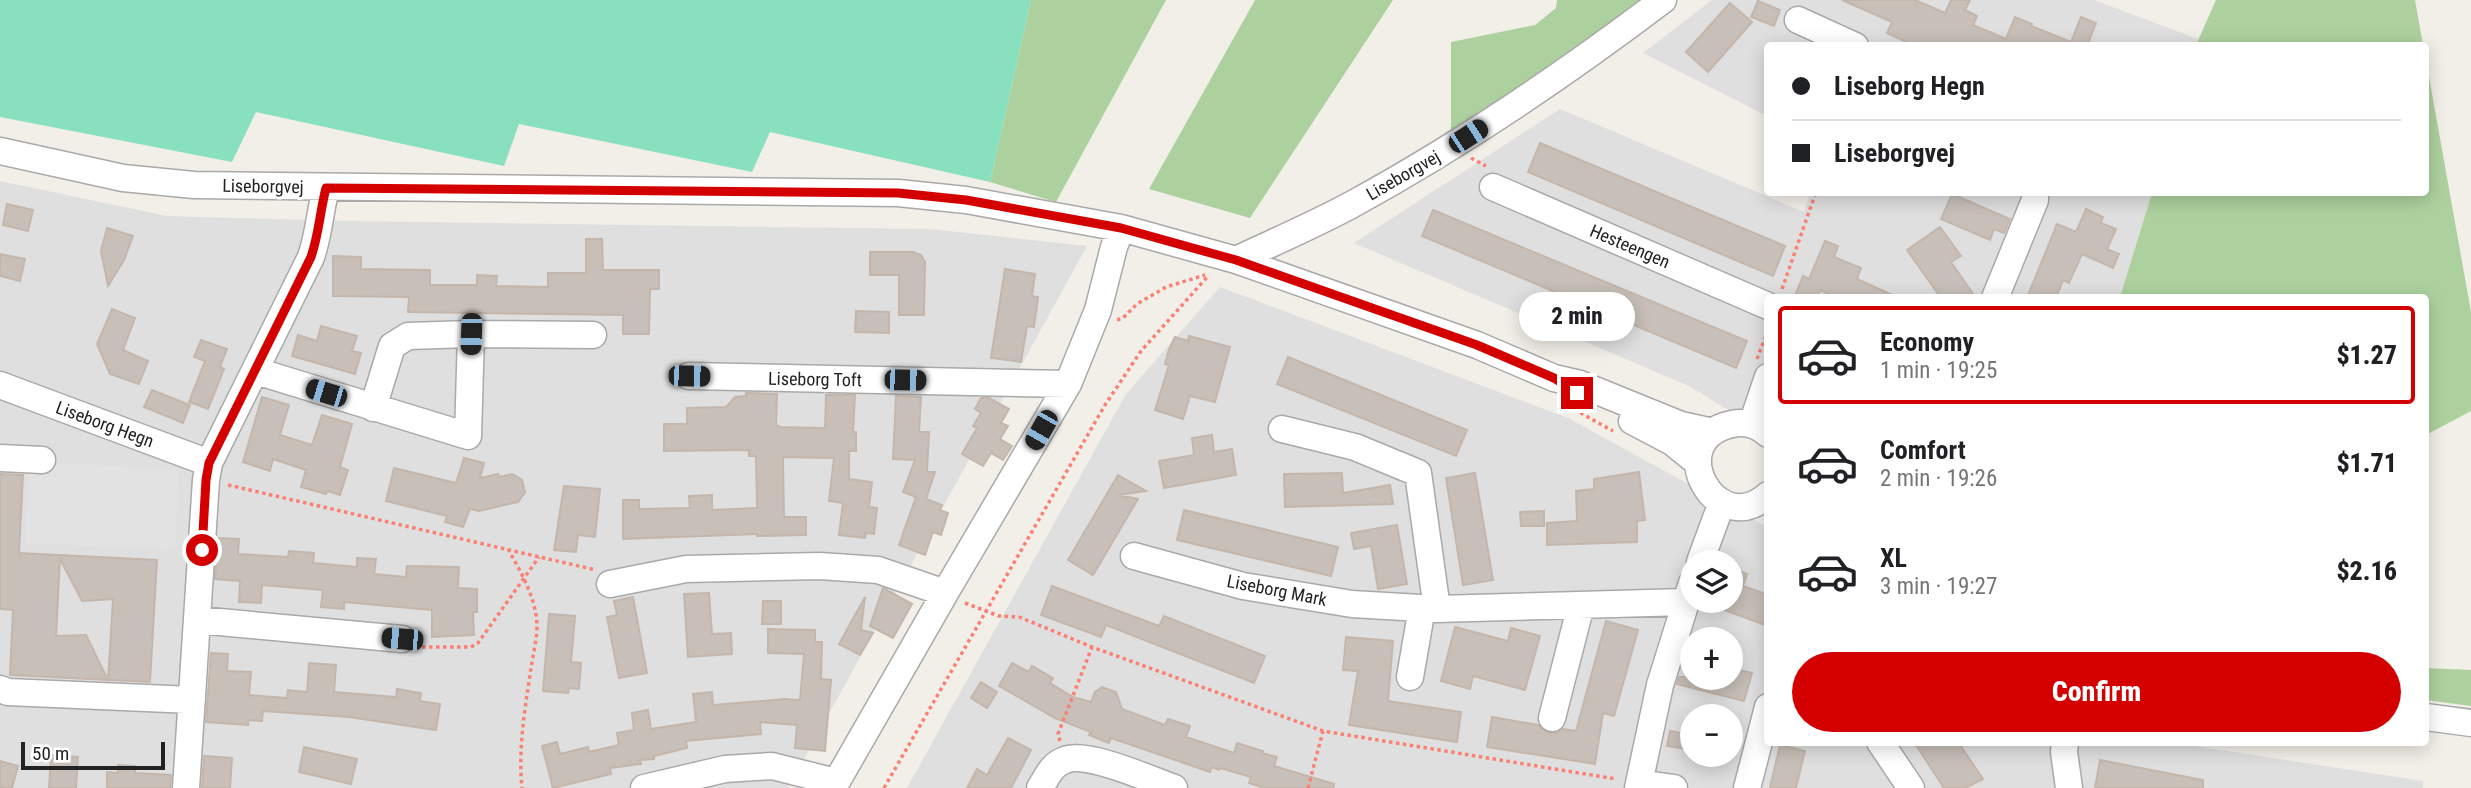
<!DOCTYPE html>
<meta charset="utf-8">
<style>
:root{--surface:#fff;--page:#f6f6f6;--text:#202124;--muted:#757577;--line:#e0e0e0;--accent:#d40000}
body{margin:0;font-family:"Roboto Condensed",sans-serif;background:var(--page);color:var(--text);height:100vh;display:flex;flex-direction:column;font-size:26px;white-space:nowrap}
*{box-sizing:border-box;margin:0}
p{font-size:23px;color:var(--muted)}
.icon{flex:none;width:38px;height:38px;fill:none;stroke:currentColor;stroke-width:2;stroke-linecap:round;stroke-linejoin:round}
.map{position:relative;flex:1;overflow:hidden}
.sheet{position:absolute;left:1764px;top:294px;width:665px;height:452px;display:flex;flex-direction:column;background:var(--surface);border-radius:7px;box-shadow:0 4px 18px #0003}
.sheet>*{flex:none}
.hud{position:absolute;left:1764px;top:42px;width:665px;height:154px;border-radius:7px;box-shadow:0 4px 18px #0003;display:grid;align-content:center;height:154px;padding:0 28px;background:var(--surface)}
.buttons{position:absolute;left:1680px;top:550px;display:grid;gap:14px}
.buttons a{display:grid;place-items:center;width:63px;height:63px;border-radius:50%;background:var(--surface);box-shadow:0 4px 18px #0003;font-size:35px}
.scale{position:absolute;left:21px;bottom:18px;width:144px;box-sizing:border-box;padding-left:7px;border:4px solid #222;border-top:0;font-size:19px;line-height:24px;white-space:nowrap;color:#222;-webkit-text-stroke:5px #fff;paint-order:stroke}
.end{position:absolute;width:32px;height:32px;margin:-16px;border:9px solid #d40000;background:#fff;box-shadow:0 0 0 4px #fff}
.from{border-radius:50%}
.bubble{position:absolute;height:49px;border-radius:24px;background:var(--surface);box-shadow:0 4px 18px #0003;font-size:23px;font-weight:800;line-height:49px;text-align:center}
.car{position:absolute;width:21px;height:42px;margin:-21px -10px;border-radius:9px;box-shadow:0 0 5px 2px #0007;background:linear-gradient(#222 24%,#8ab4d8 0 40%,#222 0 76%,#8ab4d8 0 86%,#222 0)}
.hud b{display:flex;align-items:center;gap:24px;height:66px;font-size:26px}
.hud b+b{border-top:2px solid var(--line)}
.hud i{width:18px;height:18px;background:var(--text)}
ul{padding:12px 0 0;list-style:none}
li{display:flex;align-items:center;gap:21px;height:98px;margin:0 14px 10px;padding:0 14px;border:4px solid transparent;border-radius:7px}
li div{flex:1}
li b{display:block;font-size:26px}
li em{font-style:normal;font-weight:800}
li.selected{border-color:var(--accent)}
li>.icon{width:63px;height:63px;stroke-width:1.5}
.action{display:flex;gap:14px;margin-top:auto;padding:14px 28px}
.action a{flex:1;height:80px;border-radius:42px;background:var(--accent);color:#fff;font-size:28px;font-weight:800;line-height:80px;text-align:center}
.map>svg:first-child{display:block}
.residential{fill:#e0dfdf;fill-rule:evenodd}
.forest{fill:#add19e}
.pitch{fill:#88e0be}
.parking{fill:#e2e2e2}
.building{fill:#c7bfb8;stroke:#c4b6ab;stroke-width:2;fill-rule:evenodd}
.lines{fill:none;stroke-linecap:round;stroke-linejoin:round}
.minor-casing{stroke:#a9a9a9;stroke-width:29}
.path{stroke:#fa8072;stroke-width:3.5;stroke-dasharray:3.5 3.5;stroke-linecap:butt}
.minor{stroke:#fff;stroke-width:26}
.route{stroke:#d40000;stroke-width:9}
.labels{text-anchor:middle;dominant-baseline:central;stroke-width:6;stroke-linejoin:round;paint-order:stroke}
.street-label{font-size:18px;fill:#222;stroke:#fff}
</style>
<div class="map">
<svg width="2471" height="788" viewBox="0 0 2471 788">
<rect width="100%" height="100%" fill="#f2efe9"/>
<!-- residential -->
<path class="residential" d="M1712,0H2094L2198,39L2196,46H1768L1767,116L1643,53Z
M1560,109L1804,212L1810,193H2152L2120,297L1768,298L1767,434L1691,387L1354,243Z
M0,181L167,216L351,221L930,229L1087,246L788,788H0Z
M1220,287L1568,418L1767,527L1768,742H2168L2423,781V788H907L1126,394ZM1692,562H1731V600H1692ZM1692,639H1731V677H1692ZM1692,716H1731V754H1692Z"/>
<!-- forest -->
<path class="forest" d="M1031,0H1166L1056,202L990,182Z
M1255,0H1393L1250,218L1149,189Z
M1557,0H1644L1451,133V42L1535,25L1556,8Z
M2216,0H2415L2423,45H2196Z
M2426,60L2471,312V411L2426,435V298L2120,297L2152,193L2426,192Z
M2426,668L2471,670V706L2426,700Z"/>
<!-- pitch -->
<path class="pitch" d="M0,0H1031L990,182L770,132L752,172L519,124L504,166L256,112L232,162L0,117Z"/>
<!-- parking -->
<path class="parking" d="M29,462L179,469L175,550L25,543Z"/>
<!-- building -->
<path class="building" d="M1842,0H1915L1945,13L1951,0H1970L1965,10L1977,16L1973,25L2006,39L2015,17L2032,24L2031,26L2071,42L2081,17L2096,23L2087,46H1915L1887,33L1892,22Z
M1758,1L1780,10L1774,26L1751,17Z
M1730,3L1752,22L1708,72L1686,52Z
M1540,143L1785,246L1773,276L1528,172Z
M1952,194L2010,219L2004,233L1994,229L1990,240L1941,219Z
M7,204L33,210L28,231L3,225Z
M2086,209L2103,217L2101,223L2116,229L2107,249L2119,254L2113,268L2082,254L2069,283L2063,280L2056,298H2027L2057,224L2076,232Z
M1433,210L1747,341L1736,368L1422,236Z
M1940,227L1961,256L1951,262L1976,298H1941L1907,250Z
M107,228L133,236L124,260L108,286L101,251Z
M586,239H602L603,270H659V289H650L649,334H623V315L408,312L409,297L333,296V256L361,257V269L430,270V285H477V275L497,276L496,286L548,287V273H586Z
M1825,241L1838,246L1834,257L1861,268L1857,279L1899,298H1837L1820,290L1817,298H1794L1803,276L1809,279Z
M870,252H913L921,255L925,262L924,315H899V275H870Z
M0,254L25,259L20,281L0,276Z
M1005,269L1035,274L1032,296L1038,297L1034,327L1027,326L1021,362L991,358Z
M112,309L135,318L123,350L148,361L139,384L110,374L97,344Z
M856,311L889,312V333L855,332Z
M321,326L357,336L352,351L361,353L355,374L292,356L298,335L317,341Z
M1189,336L1230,347L1215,402L1190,396L1183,419L1155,410L1169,365L1165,364L1169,349L1175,337L1188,341Z
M201,340L227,349L220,367L224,369L208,409L189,402L205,361L194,357Z
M1288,357L1467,430L1456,456L1277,384Z
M152,390L190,405L183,423L144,407Z
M746,393L777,394L776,425L780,427L825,428L826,395H855L853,432H856V451H849V479L872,482L869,507L877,508L874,534L866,533L865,538L839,535L843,503L829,501L834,458L783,457L784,517H806V535L757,536V534L623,539V500H639V509L690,508L689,496L712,495V510L757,508L756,456H749V450L664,451V424H687V408L726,407L735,397L746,396Z
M896,396L921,397L919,432H929L927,472H935L926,499L942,505L940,510L948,513L941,535L933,532L925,555L899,545L916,497L903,492L915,460L893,459Z
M262,397L289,405L280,435L312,445L322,415L352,424L340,467L348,470L340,495L327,491L326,494L301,487L306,470L273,459L270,471L243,462Z
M981,398H989L1009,409L1001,423L1008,426L1000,439L1012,446L1003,460L991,453L983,466L962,454L977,428L973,426L981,413L975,409Z
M1212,435L1214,452L1232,449L1236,475L1164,488L1159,461L1194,455L1192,438Z
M464,458L484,463L480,478L498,474L499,477L512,474L522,480L525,492L518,502L479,511L470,509L463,527L445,522L447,516L386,501L394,468L456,483Z
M1639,472L1645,520L1637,521V542L1547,545V523L1577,521L1576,491L1594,489V479Z
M1342,473L1343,493L1390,485L1393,504L1285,507L1284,474Z
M1475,473L1493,580L1463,585L1446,478Z
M0,474L23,475L19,553L157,560L150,682L10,675L13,610L0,609ZM60,559L82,601L113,599L108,680L86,635L56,636Z
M1118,475L1146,491L1119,495L1138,499L1093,575L1068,560Z
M564,486L600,489L595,537L578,535L576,552L554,550Z
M1184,510L1338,547L1331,576L1177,540Z
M1544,511V526H1521L1520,512Z
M1397,525L1407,584L1378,589L1371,546L1354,549L1351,533Z
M218,538L239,539L238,554L288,557L289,551L314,553L313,563L357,567V558L376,559L374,574L406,577L407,566L459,567L458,588L477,589V612H473L474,635L432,637V610L344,602V609L321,607L323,590L262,585L261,603L239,602L240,581L215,579Z
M1731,568L1747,574L1743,586L1768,595V626L1703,602V600H1731Z
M1052,586L1159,626L1164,616L1265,656L1254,683L1106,625L1101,637L1041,615Z
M883,588L912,604L893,638L870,626Z
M709,593L712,634L731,633L732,654L688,657L684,594Z
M633,597L647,673L619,678L607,617L617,615L614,601Z
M865,597L861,630L873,633L860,655L839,644Z
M763,601H781V624H762Z
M549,614L575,616L571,662L581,663L579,689L569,688L568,693L543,691Z
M1606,621L1638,630L1614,716L1603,713L1595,764L1487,747L1492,717L1538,725L1549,733H1557L1563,729L1576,731Z
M1455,627L1508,641L1511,628L1540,636L1525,690L1473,676L1470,689L1441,681Z
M768,629L815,630V642H822L821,679L831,680L825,751L795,748L797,725L760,722L761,734L686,741L687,748L654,756V759L640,760L641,764L610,768L611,774L553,788L542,746L557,742L560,754L588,747L589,752L619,745L617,733L634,730L632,713L648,710L651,729L696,722L693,694L712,692L713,705L785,699L800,700L804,654L768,653Z
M1346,637L1393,641L1388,701L1461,712L1457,742L1349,725L1358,671L1343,670Z
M211,653L228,654L227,671L251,672L249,695L287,698L288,690L307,692L309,663L336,665L334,692L396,697L397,689L421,693L420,701L440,704L436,730L349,717L263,711L262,721L248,720V725L206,722Z
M1012,663L1029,672L1032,666L1053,678L1050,683L1073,697L1091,702L1095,692L1102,687L1116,692L1122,709L1165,725L1168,719L1190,726L1186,737L1234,753L1237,743L1263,751L1262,753L1277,757L1274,766L1334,784L1333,788H1265L1249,783L1251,777L1220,768L1219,770L1212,767L1210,772L1111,738L1109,743L1089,735L1091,732L1055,718L999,686Z
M1731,668L1752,673L1744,701L1677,684L1679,677H1731Z
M981,682L997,692L987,708L971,698Z
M1670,731L1692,735V750L1667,746Z
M1008,738L1031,750L1011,788H967L977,769L987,775Z
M1914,742H1958L1983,779L1965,788H1944Z
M1780,745L1805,751L1796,788H1770Z
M304,747L357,759L351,784L299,772Z
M51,755L78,757L76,788H49Z
M204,756L232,758L230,788H202Z
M2100,760L2203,780V788H2095Z
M0,761L18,766L12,788H0Z
M118,765L135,766V773L171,775L170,788H107V772L118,773Z"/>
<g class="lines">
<defs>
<path id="minor" d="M1798,20L1855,46
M0,151L123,178L194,185L898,193L966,200L1121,228L1236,260L1477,345L1554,378L1580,384L1681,425L1713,432
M1493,187L1768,306
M1236,260C1274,242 1314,225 1351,205C1461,145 1564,75 1663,0
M1995,298L2035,200V192
M471,334L593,335
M256,371L468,436L471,334L408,336L392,346L373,408
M689,376L1068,384L1098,310L1114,247L1121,228
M0,385L209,463
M1632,421L1672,442L1698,463
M1752,424L1768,377
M1282,429L1355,447L1418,473L1437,609
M1768,434C1758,425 1745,421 1732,424C1661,439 1715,542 1768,495
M0,458L42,460
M1134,556L1243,586L1352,604L1437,609L1685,602
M1700,562L1722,502
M610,584L686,569L820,566L878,570L945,593L1068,384
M198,620L402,639
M1410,677L1422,608
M0,689L8,692L192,700
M2426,717L2471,723
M1552,718L1581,605
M1880,742L1911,788
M2065,742L2064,752L2069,788
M1639,783L1674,788
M186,788L206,480L209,463L311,257C319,234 320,211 326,188
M644,788L725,769L772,766L836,782
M833,788L945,593
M1040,788C1047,777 1052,764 1065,760C1087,751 1149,779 1174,788
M1638,788L1660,685L1692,583
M1747,788L1768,707"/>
</defs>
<!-- minor casing -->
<use href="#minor" class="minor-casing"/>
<!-- path -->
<path class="path" d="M1471,158L1486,166
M1782,289L1816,192
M1117,320L1123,318L1137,304L1166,287L1205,275
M1757,359L1768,330
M1568,406L1613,431
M228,485L596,570
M508,549C521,572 536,598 537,625C537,639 533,655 531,668C525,708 518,748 522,788
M965,603L999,616L1019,617L1092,647L1323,731L1616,779
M422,647H471L478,643L539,557
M1060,741L1058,734L1092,647
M884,788L1105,405L1141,351L1209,275
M1308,788L1323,731"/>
<!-- minor -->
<use href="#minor" class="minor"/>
</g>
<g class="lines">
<!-- route -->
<path class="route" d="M202,550L206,480L209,463L311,257C319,234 320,211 326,188L898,193L966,200L1121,228L1236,260L1477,345L1554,378L1577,393"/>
</g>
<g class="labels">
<!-- street labels -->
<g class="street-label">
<text transform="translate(1403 175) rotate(-30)">Liseborgvej</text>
<text transform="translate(263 186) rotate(1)">Liseborgvej</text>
<text transform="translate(1630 246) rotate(23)">Hesteengen</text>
<text transform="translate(815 379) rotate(1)">Liseborg Toft</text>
<text transform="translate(105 424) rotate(20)">Liseborg Hegn</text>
<text transform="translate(1277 590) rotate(11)">Liseborg Mark</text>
</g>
</g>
</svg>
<div class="buttons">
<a><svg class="icon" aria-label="layers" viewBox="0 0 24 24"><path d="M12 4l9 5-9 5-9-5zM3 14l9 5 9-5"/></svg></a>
<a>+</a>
<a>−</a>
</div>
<div class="scale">50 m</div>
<i class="end from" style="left:202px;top:550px"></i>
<i class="end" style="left:1577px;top:393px"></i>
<div class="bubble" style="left:1519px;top:292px;width:116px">2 min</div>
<i class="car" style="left:1468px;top:136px;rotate:57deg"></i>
<i class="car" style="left:471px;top:334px;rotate:182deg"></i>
<i class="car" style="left:689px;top:376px;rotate:91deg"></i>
<i class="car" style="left:905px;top:380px;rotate:91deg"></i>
<i class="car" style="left:326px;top:393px;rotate:287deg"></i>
<i class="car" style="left:1041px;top:430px;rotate:210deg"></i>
<i class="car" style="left:402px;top:639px;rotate:275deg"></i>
<div class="hud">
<b><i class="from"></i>Liseborg Hegn</b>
<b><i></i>Liseborgvej</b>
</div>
<section class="sheet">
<ul>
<li class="selected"><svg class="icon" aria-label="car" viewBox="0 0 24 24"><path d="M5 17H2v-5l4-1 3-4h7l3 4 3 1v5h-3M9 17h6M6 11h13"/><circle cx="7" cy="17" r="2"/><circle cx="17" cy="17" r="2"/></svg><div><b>Economy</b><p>1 min · 19:25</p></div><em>$1.27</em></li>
<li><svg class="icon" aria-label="car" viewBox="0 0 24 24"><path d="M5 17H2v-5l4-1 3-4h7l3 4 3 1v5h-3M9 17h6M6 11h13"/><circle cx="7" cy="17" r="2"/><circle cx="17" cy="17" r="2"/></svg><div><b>Comfort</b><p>2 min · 19:26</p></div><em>$1.71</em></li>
<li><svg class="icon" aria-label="car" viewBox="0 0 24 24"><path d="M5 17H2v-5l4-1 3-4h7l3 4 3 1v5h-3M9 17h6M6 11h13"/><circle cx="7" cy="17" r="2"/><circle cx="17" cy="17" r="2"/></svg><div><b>XL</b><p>3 min · 19:27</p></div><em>$2.16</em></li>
</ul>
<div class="action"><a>Confirm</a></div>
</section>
</div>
